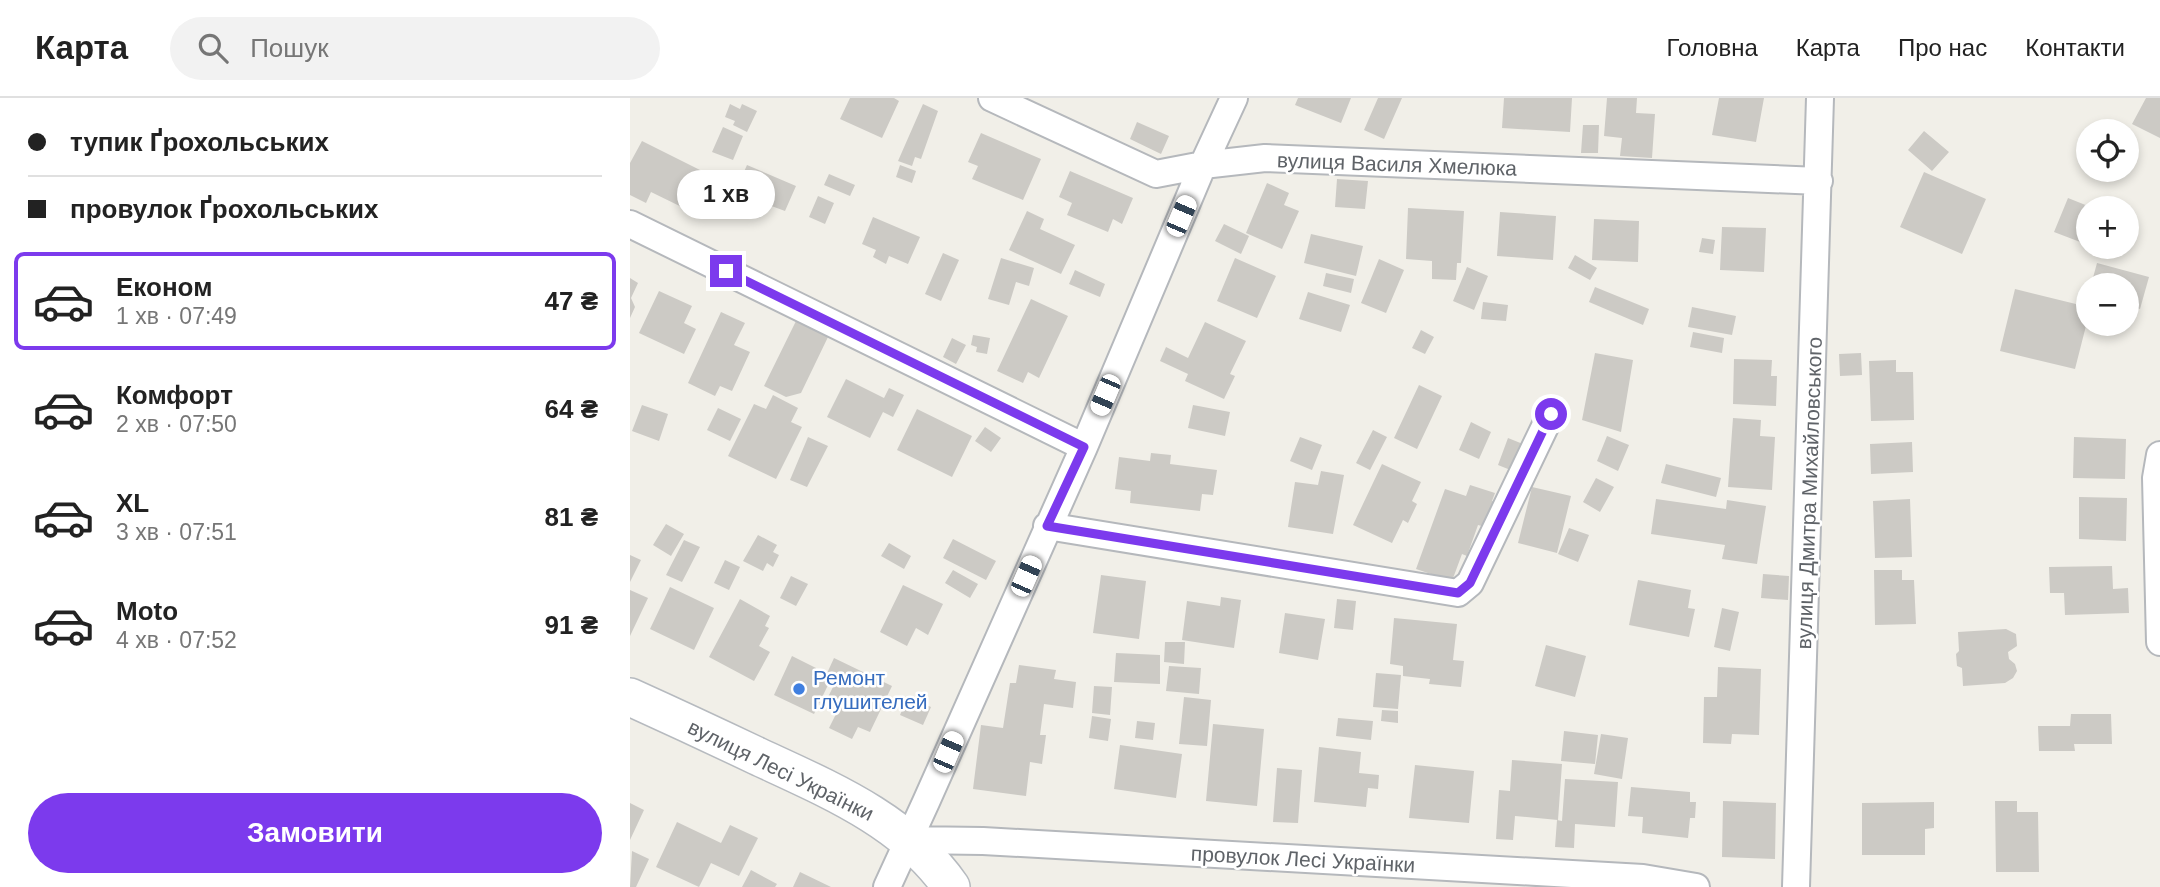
<!DOCTYPE html>
<html lang="uk">
<meta charset="utf-8">
<style>
:root{--surface:#fff;--page:#f2f2f2;--text:#222;--muted:#767676;--line:#e0e0e0;--accent:#7c3aed}
body{margin:0;font-family:Helvetica,sans-serif;background:var(--page);color:var(--text);height:100vh;display:flex;flex-direction:column;font-size:26px;white-space:nowrap}
*{box-sizing:border-box;margin:0}
p{font-size:23px;color:var(--muted)}
.icon{flex:none;width:38px;height:38px;fill:none;stroke:currentColor;stroke-width:2;stroke-linecap:round;stroke-linejoin:round}
.map{position:relative;flex:1;overflow:hidden}
.side{display:flex;flex-direction:column;background:var(--surface);width:630px}
.side>*{flex:none}
.banner{display:grid;align-content:center;height:154px;padding:0 28px;background:var(--surface)}
.controls{position:absolute;left:1446px;top:21px;display:grid;gap:14px}
.controls a{display:grid;place-items:center;width:63px;height:63px;border-radius:50%;background:var(--surface);box-shadow:0 4px 10px #0003;font-size:35px}
.end{position:absolute;width:32px;height:32px;margin:-16px;border:9px solid #7c3aed;background:#fff;box-shadow:0 0 0 4px #fff}
.from{border-radius:50%}
.bubble{position:absolute;height:49px;border-radius:24px;background:var(--surface);box-shadow:0 4px 10px #0003;font-size:23px;font-weight:700;line-height:49px;text-align:center}
.car{position:absolute;width:21px;height:42px;margin:-21px -10px;border-radius:9px;box-shadow:0 0 5px 2px #0007;background:linear-gradient(#fff 24%,#345 0 40%,#fff 0 76%,#345 0 86%,#fff 0)}
.banner b{display:flex;align-items:center;gap:24px;height:66px;font-size:26px}
.banner b+b{border-top:2px solid var(--line)}
.banner i{width:18px;height:18px;background:var(--text)}
ul{padding:0;list-style:none}
li{display:flex;align-items:center;gap:21px;height:98px;margin:0 14px 10px;padding:0 14px;border:4px solid transparent;border-radius:10px}
li div{flex:1}
li b{display:block;font-size:26px}
li em{font-style:normal;font-weight:700}
li.active{border-color:var(--accent)}
li>.icon{width:63px;height:63px;stroke-width:1.5}
.primary-button{display:flex;gap:14px;margin-top:auto;padding:14px 28px}
.primary-button a{flex:1;height:80px;border-radius:42px;background:var(--accent);color:#fff;font-size:28px;font-weight:700;line-height:80px;text-align:center}
header{display:flex;align-items:center;gap:42px;box-sizing:border-box;height:98px;padding:0 35px;background:var(--surface);border-bottom:2px solid var(--line)}
header strong{font-size:33px}
nav{display:flex;gap:38px;margin-inline-start:auto;font-size:24px}
.search{width:490px;height:63px;background:var(--page);display:flex;align-items:center;gap:18px;box-sizing:border-box;padding:0 24px;border-radius:38px;color:var(--muted);font-size:26px}
main{display:flex;flex:1;min-height:0}
.map>svg:first-child{display:block}
.building{fill:#cccac5}
.lines{fill:none;stroke-linecap:round;stroke-linejoin:round}
.minor-casing{stroke:#b5b8bc;stroke-width:30}
.secondary-casing{stroke:#b6babf;stroke-width:40}
.minor{stroke:#fff;stroke-width:26}
.secondary{stroke:#fff;stroke-width:37}
.route{stroke:#7c3aed;stroke-width:9}
.shop-dot{fill:#3f7fe0;stroke:#fff;stroke-width:2.5}
.labels{text-anchor:middle;dominant-baseline:central;stroke-width:5;stroke-linejoin:round;paint-order:stroke}
.street-label{font-size:21px;fill:#5f6368;stroke:#fff}
.shop-label{font-size:21px;fill:#366cbe;stroke:#fff;text-anchor:start}
</style>
<header>
<strong>Карта</strong>
<div class="search"><svg class="icon" aria-label="search" viewBox="0 0 24 24"><circle cx="10" cy="10" r="6"/><path d="M15 15l6 6"/></svg>Пошук</div>
<nav><a>Головна</a><a>Карта</a><a>Про нас</a><a>Контакти</a></nav>
</header>
<main>
<section class="side">
<div class="banner">
<b><i class="from"></i>тупик Ґрохольських</b>
<b><i></i>провулок Ґрохольських</b>
</div>
<ul>
<li class="active"><svg class="icon" aria-label="car" viewBox="0 0 24 24"><path d="M5 17H2v-5l4-1 3-4h7l3 4 3 1v5h-3M9 17h6M6 11h13"/><circle cx="7" cy="17" r="2"/><circle cx="17" cy="17" r="2"/></svg><div><b>Економ</b><p>1 хв · 07:49</p></div><em>47 ₴</em></li>
<li><svg class="icon" aria-label="car" viewBox="0 0 24 24"><path d="M5 17H2v-5l4-1 3-4h7l3 4 3 1v5h-3M9 17h6M6 11h13"/><circle cx="7" cy="17" r="2"/><circle cx="17" cy="17" r="2"/></svg><div><b>Комфорт</b><p>2 хв · 07:50</p></div><em>64 ₴</em></li>
<li><svg class="icon" aria-label="car" viewBox="0 0 24 24"><path d="M5 17H2v-5l4-1 3-4h7l3 4 3 1v5h-3M9 17h6M6 11h13"/><circle cx="7" cy="17" r="2"/><circle cx="17" cy="17" r="2"/></svg><div><b>XL</b><p>3 хв · 07:51</p></div><em>81 ₴</em></li>
<li><svg class="icon" aria-label="car" viewBox="0 0 24 24"><path d="M5 17H2v-5l4-1 3-4h7l3 4 3 1v5h-3M9 17h6M6 11h13"/><circle cx="7" cy="17" r="2"/><circle cx="17" cy="17" r="2"/></svg><div><b>Moto</b><p>4 хв · 07:52</p></div><em>91 ₴</em></li>
</ul>
<div class="primary-button"><a>Замовити</a></div>
</section>
<div class="map">
<svg width="1530" height="789" viewBox="0 0 1530 789">
<rect width="100%" height="100%" fill="#f1efe8"/>
<!-- building -->
<path class="building" d="M220,0H264L269,3L252,40L210,21Z
M668,0H721L711,25L665,7Z
M748,0H772L754,41L734,32Z
M874,0H942L940,34L872,30Z
M977,0H1007L1006,15L1025,16L1022,60L990,58L992,40L974,38Z
M1089,0H1134L1126,44L1082,37Z
M1516,0H1530V40L1502,26Z
M100,6L110,11L112,6L127,13L117,34L103,27L105,23L95,19Z
M293,6L308,13L291,61L285,59L282,68L268,63Z
M507,24L539,38L531,56L500,41Z
M953,27H969L968,55H951Z
M93,29L113,38L103,62L82,54Z
M1294,33L1319,54L1302,73L1278,52Z
M351,35L411,61L393,102L342,81L348,68L338,64Z
M12,43L84,79L66,116L21,94L16,105L0,97V65Z
M117,67L166,88L155,113L136,106L130,120L113,113L120,98L106,92Z
M270,67L286,73L282,85L266,79Z
M440,73L503,100L492,126L483,121L478,134L437,117L442,105L429,99Z
M1294,74L1356,101L1332,156L1270,129Z
M199,76L225,87L220,98L194,87Z
M707,81L738,83L735,111L705,109Z
M637,85L659,95L654,107L669,113L652,151L616,135Z
M188,98L204,105L195,126L179,119Z
M1438,100L1463,110H1458V147L1424,134Z
M778,110L834,113L831,165H827L826,182L802,181V163L776,161Z
M397,113L414,121L410,131L445,147L431,176L379,152Z
M870,114L926,118L923,162L867,158Z
M243,119L290,139L278,166L259,158L256,166L243,159L246,152L232,146Z
M964,121L1009,123L1008,164L962,162Z
M594,126L619,138L611,156L585,143Z
M1092,129L1136,130L1134,174L1090,172Z
M681,136L733,148L726,178L674,165Z
M1072,140L1085,142L1083,156L1069,154Z
M313,155L329,162L311,203L295,196Z
M945,157L967,170L960,182L938,170Z
M371,160L404,170L399,188L386,184L379,207L358,201Z
M605,160L646,178L627,220L587,203Z
M749,161L774,172L756,215L731,205Z
M1467,165L1519,179L1510,211L1496,207V187H1461Z
M837,169L858,178L844,212L823,203Z
M445,172L475,186L470,199L439,186Z
M696,175L724,181L721,195L693,188Z
M0,180L8,185L1,200L5,209L0,220Z
M965,189L1019,211L1013,227L959,204Z
M1385,191L1458,209V220L1445,271L1370,253Z
M29,193L62,208L54,225L66,231L54,256L9,235Z
M678,194L720,207L711,234L669,221Z
M401,201L438,218L409,280L398,274L393,285L367,273Z
M853,204L878,207L876,223L851,221Z
M1062,209L1106,218L1102,237L1058,229Z
M91,214L115,225L104,247L120,254L102,293L90,288L85,298L58,285Z
M166,223L198,239L171,295L156,299L134,288Z
M575,224L616,243L600,276L605,278L594,301L555,283L558,276L530,263L536,249L558,260Z
M791,232L804,239L795,256L782,250Z
M1063,234L1094,240L1092,255L1060,249Z
M343,237L360,240L357,256L346,254L347,249L341,247Z
M322,240L336,247L326,266L313,259Z
M965,255L1003,262L991,334L952,322Z
M1231,255L1232,277L1210,278L1209,256Z
M1104,261L1142,262L1141,278H1147L1146,308L1103,306Z
M1266,262V274H1283L1284,322L1241,323L1239,263Z
M216,281L254,300L259,290L274,297L263,319L253,314L240,340L197,319Z
M789,287L812,298L787,351L764,340Z
M143,297L168,310L161,324L172,329L146,381L98,358L124,306L136,311Z
M12,307L38,316L29,343L2,333Z
M563,307L600,314L595,338L558,330Z
M88,310L111,321L100,343L77,332Z
M287,311L342,338L322,379L267,352Z
M1103,320L1131,322L1130,338L1145,339L1142,392L1098,389Z
M841,324L861,334L849,361L829,352Z
M355,329L371,340L361,354L345,343Z
M743,332L757,339L740,372L726,365Z
M977,338L999,347L988,373L967,363Z
M178,339L198,348L177,389L160,382Z
M670,339L692,347L682,372L660,363Z
M1444,339L1496,341L1495,381L1443,380Z
M878,340L898,348L888,375L868,367Z
M1282,344L1283,374L1241,376L1240,346Z
M521,355L541,357L540,366L587,372L583,397L572,396L570,413L500,405L501,393L485,391L489,359L520,363Z
M752,366L791,384L782,403L787,406L778,425L773,422L762,445L723,427Z
M1036,366L1091,380L1086,399L1031,385Z
M691,373L714,377L703,436L658,429L665,384L688,387Z
M966,380L984,389L970,414L953,404Z
M840,387L865,395L862,403L868,405L859,430L848,427L837,458L832,456L822,483L786,471L815,391L836,398Z
M902,389L941,398L927,455L888,445Z
M1449,399L1497,400L1496,443L1449,441Z
M1026,401L1096,411L1097,402L1136,408L1127,466L1092,461L1095,447L1021,436Z
M1280,401L1282,459L1245,460L1243,403Z
M36,426L54,436L41,458L23,447Z
M939,430L959,437L948,464L928,456Z
M128,437L147,447L143,454L149,457L143,469L137,465L133,473L113,463Z
M323,441L366,463L356,482L313,460Z
M54,442L70,449L52,484L36,477Z
M259,445L281,458L274,471L251,458Z
M0,457L11,462L0,484Z
M95,462L110,469L99,492L84,485Z
M1482,468L1483,491L1498,490L1499,515L1435,517L1434,495H1420L1419,469Z
M323,472L348,486L340,500L315,485Z
M1244,472H1272V482H1284L1286,526L1245,527Z
M1133,476L1159,478L1158,502L1131,500Z
M471,477L516,483L509,541L463,535Z
M161,478L178,486L166,508L150,500Z
M1008,482L1061,492L1058,510L1065,511L1059,539L999,527Z
M273,487L313,506L298,537L286,530L277,548L250,534Z
M40,489L84,510L64,552L20,531Z
M0,492L18,500L0,538Z
M591,499L611,502L604,550L552,542L557,503L590,508Z
M110,501L140,518L135,528L139,530L129,548L140,554L124,583L79,559Z
M707,501L726,503L723,532L704,530Z
M1092,510L1109,514L1100,553L1084,549Z
M655,515L695,521L688,562L649,555Z
M764,520L827,526L823,562L834,563L831,589L799,586L800,581L773,578V568L760,566Z
M1376,531L1386,536L1387,548L1378,554L1379,561L1385,566L1387,573L1383,580L1375,585L1333,588L1332,570L1327,568L1326,556L1329,553L1328,534Z
M535,544H555L554,566L534,564Z
M916,547L956,558L945,599L905,588Z
M486,555L530,557V586L484,584Z
M162,558L186,570L182,579L193,584L204,560L262,588L240,634L228,629L222,641L199,630L209,610L196,603L203,589L198,587L184,616L144,597Z
M389,567L426,572L424,581L446,584L443,610L414,606L410,637H416L412,666L400,664L396,698L343,691L351,627L373,630L380,585H386Z
M539,568L571,570L569,596L536,593Z
M1088,569L1131,571L1129,637L1102,636L1101,646L1073,645L1074,599H1087Z
M746,575L771,577L768,611L743,609Z
M464,588L482,589L480,617L462,615Z
M278,599L301,609L293,627L270,617Z
M554,599L581,602L577,648L549,646Z
M752,612L768,613V625L751,623Z
M1441,616H1481L1482,646H1444L1445,653H1409L1408,628H1440Z
M462,618L481,621L478,643L459,640Z
M708,620L743,623L741,642L706,638Z
M507,623L525,625L523,642L505,640Z
M583,626L634,631L627,708L576,703Z
M934,633L968,637L965,666L931,663Z
M971,636L998,640L992,681L964,676Z
M490,647L552,656L546,700L484,691Z
M689,649L731,654L729,675L749,677L748,691L738,690L736,709L684,704Z
M882,662L932,666L928,722L885,718L883,742L866,741L869,692L880,693Z
M785,667L844,673L839,725L779,720Z
M647,670L672,672L668,725L643,724Z
M935,681L988,684L985,729L945,726L944,750L925,749L927,722L932,723Z
M1001,689L1060,694V704H1066L1065,720H1060L1058,740L1012,735L1013,719L998,718Z
M1093,703L1146,705L1145,761L1092,759Z
M1365,703H1387V714H1408L1409,774H1366Z
M1304,704V730L1295,731V757H1232V705Z
M0,705L14,712L0,742Z
M47,724L91,745L100,727L128,740L109,778L81,765L69,789L26,769Z
M2,753L19,761L6,789H0Z
M121,772L147,786L145,789H112Z
M170,774L201,789H163Z"/>
<g class="lines">
<defs>
<path id="minor" d="M362,0L526,76L573,67L635,60L1189,83
M0,126L454,349
M1530,357L1526,380L1530,544
M417,428L828,495L840,485L921,316
M279,742L353,743L1013,780L1066,789
M257,789L296,704L454,349L573,67L604,0
M1166,789L1190,0"/>
<path id="secondary" d="M0,599C42,618 85,638 127,658C198,691 276,723 321,789"/>
</defs>
<!-- minor casing -->
<use href="#minor" class="minor-casing"/>
<!-- secondary casing -->
<use href="#secondary" class="secondary-casing"/>
<!-- minor -->
<use href="#minor" class="minor"/>
<!-- secondary -->
<use href="#secondary" class="secondary"/>
</g>
<g class="lines">
<!-- route -->
<path class="route" d="M96,173L454,349L417,428L828,495L840,485L921,316"/>
</g>
<!-- markers -->
<circle class="shop-dot" cx="169" cy="591" r="7"/>
<g class="labels">
<!-- street labels -->
<g class="street-label">
<text transform="translate(767 66) rotate(2)">вулиця Василя Хмелюка</text>
<text transform="translate(1179 395) rotate(-88)">вулиця Дмитра Михайловського</text>
<text transform="translate(151 672) rotate(26)">вулиця Лесі Українки</text>
<text transform="translate(673 761) rotate(3)">провулок Лесі Українки</text>
</g>
<!-- shop labels -->
<g class="shop-label">
<text x="183" y="579">Ремонт<tspan x="183" dy="24">глушителей</tspan></text>
</g>
</g>
</svg>
<div class="controls">
<a><svg class="icon" aria-label="locate" viewBox="0 0 24 24"><circle cx="12" cy="12" r="6"/><path d="M12 2v4M12 18v4M2 12h4M18 12h4"/></svg></a>
<a>+</a>
<a>−</a>
</div>
<i class="end from" style="left:921px;top:316px"></i>
<i class="end" style="left:96px;top:173px"></i>
<div class="bubble" style="left:47px;top:72px;width:98px">1 хв</div>
<i class="car" style="left:551px;top:118px;rotate:23deg"></i>
<i class="car" style="left:475px;top:297px;rotate:203deg"></i>
<i class="car" style="left:396px;top:478px;rotate:24deg"></i>
<i class="car" style="left:318px;top:654px;rotate:23deg"></i>
</div>
</main>
